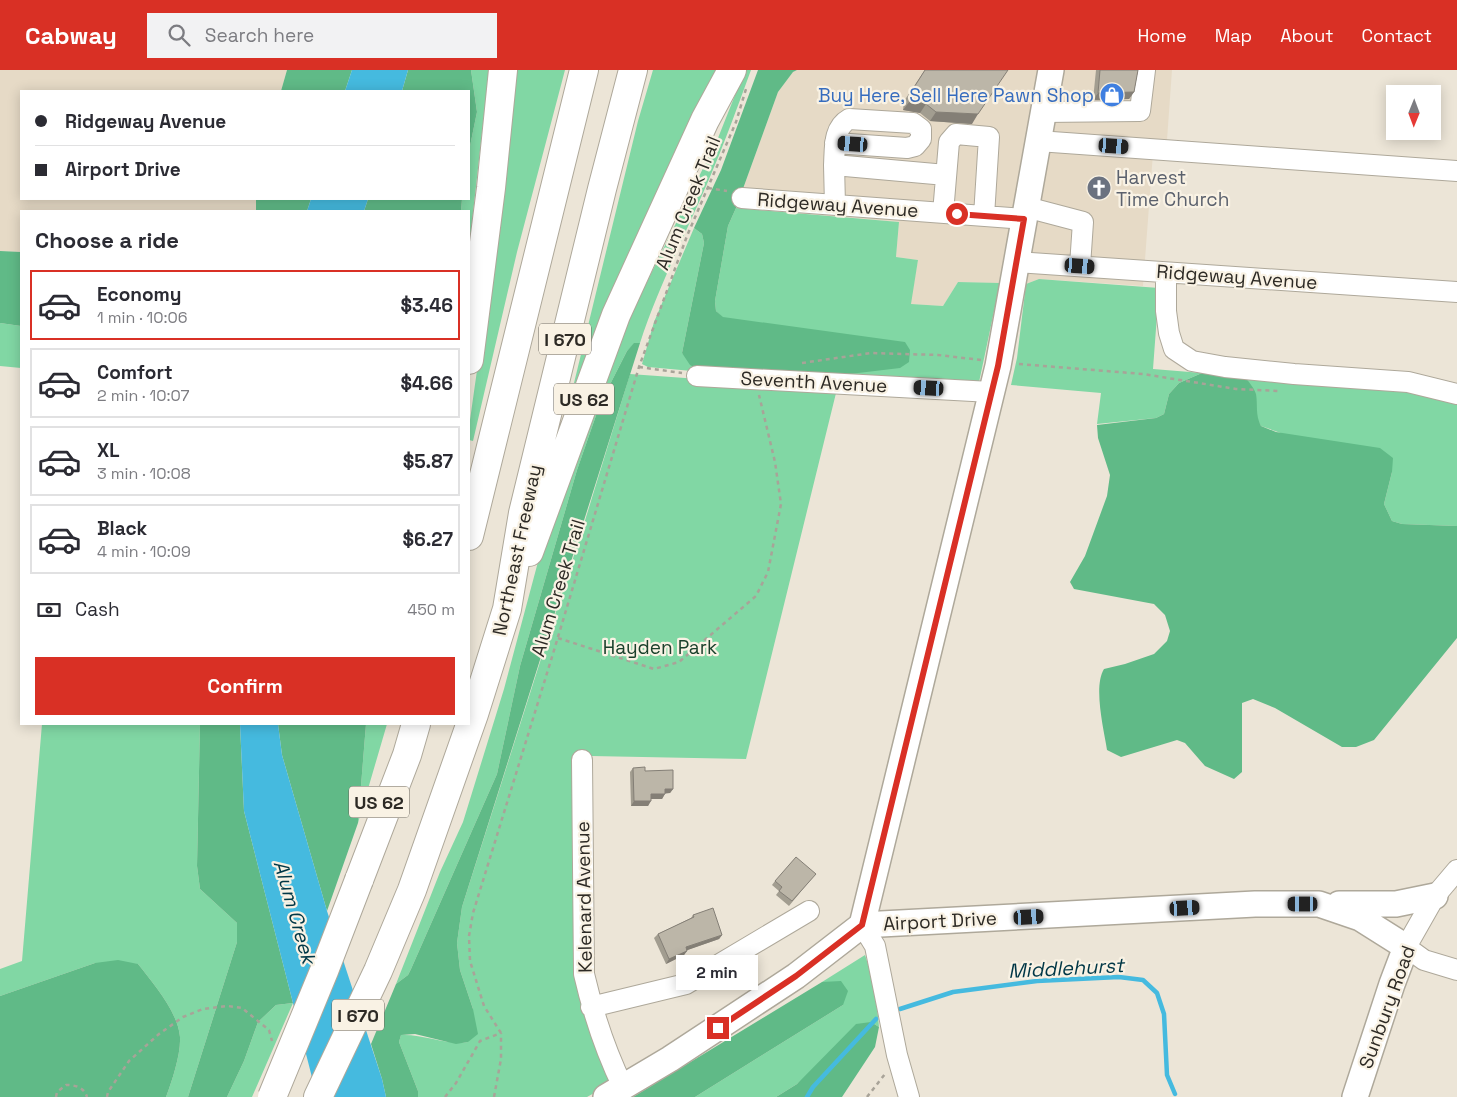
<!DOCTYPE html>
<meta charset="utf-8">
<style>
:root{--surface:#fff;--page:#f2f2f3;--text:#2b2b33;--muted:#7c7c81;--line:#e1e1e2;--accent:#d93025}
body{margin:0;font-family:"Space Grotesk",sans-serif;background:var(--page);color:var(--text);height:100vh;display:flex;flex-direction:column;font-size:19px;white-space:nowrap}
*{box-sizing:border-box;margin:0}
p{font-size:16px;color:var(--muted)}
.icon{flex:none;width:28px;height:28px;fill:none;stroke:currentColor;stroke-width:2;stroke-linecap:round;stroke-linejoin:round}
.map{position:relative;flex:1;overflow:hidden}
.details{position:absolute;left:20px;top:140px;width:450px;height:515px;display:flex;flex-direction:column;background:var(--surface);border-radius:0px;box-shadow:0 2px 12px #0003}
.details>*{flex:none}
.hud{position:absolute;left:20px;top:20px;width:450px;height:110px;border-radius:0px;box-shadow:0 2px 12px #0003;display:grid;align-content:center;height:110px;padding:0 15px;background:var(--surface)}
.needle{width:32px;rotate:181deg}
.tools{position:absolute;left:1386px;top:15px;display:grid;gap:10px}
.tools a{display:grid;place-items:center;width:55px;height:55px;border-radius:0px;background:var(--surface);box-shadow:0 2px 12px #0003;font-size:25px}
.end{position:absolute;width:22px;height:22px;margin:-11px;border:6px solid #d93025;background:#fff;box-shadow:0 0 0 2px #fff}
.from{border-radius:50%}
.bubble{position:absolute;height:35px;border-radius:0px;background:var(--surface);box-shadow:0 2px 12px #0003;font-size:16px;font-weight:700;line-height:35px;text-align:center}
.car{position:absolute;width:15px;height:30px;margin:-15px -8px;border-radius:6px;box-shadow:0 0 4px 1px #0007;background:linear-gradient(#222 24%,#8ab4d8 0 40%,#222 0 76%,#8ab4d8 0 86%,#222 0)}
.hud b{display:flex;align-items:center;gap:18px;height:48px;font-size:19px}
.hud b+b{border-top:1px solid var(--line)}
.hud i{width:12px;height:12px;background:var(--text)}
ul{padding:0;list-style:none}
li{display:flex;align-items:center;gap:15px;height:70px;margin:0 10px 8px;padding:0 5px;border:2px solid var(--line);border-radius:0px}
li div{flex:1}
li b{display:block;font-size:19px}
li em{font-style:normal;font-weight:700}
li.on{border-color:var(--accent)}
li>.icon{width:45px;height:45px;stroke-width:1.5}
h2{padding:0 15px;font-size:22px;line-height:60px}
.pay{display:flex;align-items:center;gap:12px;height:55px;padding:0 15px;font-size:19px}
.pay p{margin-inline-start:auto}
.button{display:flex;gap:10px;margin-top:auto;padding:10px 15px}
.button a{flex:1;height:58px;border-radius:0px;background:var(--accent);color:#fff;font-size:20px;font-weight:700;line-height:58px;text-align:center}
header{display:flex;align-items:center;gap:30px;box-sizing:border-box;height:70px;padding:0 25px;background:var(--accent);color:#fff}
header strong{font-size:24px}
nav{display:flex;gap:28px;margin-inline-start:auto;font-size:18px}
.search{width:350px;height:45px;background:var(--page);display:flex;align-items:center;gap:12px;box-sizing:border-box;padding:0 18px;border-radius:0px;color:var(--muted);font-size:19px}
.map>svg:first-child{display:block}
.commercial{fill:#e6dac6}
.green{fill:#81d7a4}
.forest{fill:#60ba87}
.water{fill:#45badf}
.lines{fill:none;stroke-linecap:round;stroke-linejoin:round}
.stream{stroke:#45badf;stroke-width:4.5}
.minor-casing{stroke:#aea89a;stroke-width:22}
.major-casing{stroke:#aea89a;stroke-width:28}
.highway-casing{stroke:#aea89a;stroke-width:30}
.path{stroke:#a8a398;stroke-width:2.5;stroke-dasharray:4 4;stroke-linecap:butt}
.minor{stroke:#fff;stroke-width:20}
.major{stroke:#fff;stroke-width:25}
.highway{stroke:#fff;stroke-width:28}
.highway-bridge-casing{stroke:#aea89a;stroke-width:30;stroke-linecap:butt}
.highway-bridge{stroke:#fff;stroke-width:28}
.wall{fill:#a29d90}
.shaded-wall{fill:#847f76}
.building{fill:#bcb6a8;stroke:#847f76}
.route{stroke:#d93025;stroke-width:6}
.labels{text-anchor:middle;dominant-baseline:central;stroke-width:4.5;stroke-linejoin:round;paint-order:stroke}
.shield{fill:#f9f2e4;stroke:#6a665e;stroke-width:1}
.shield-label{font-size:18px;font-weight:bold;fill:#2d2a25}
.shop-label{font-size:19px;fill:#366cbe;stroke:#f9f2e4;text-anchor:end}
.worship-label{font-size:19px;fill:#5b616d;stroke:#f9f2e4;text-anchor:start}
.street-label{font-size:19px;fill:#2d2a25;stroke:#f9f2e4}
.park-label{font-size:19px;fill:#1a402b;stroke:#f9f2e4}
.water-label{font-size:20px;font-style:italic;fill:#003746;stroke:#f9f2e4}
</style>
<header>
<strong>Cabway</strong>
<div class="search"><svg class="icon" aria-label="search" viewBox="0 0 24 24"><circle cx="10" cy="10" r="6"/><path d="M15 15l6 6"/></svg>Search here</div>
<nav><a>Home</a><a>Map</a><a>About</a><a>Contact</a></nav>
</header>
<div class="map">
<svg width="1457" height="1027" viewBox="0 0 1457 1027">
<rect width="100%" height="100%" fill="#ece5d7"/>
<!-- commercial -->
<path class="commercial" d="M0,0H287L281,21H21V129H256V141H21V182L0,181Z
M797,0H1172L1166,84L1153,83L1143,216L1039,209L1026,214L958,212L943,236L910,234L918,190L896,187L899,152L736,138L778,22L793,2Z"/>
<!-- green -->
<path class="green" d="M471,0H489L469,179V141H461L462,129H469V81L477,42Z
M514,0H565L517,182L473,371L469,370V357L495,173Z
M653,0H719L580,317L574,313L638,51Z
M745,0H751C737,38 723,77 707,114C684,167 658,218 640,273L634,274L627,281L600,334L577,400L520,596L497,704L411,899L408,905L396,914L440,802L463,752L504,619L550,447L605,302L639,228L718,68Z
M736,138L899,152L896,187L918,190L911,234L943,236L958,212L1000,213L978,317L833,306L722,247L716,241L715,231L728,156Z
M694,158L702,164L704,173L682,283L703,302L648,297L642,294L654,252Z
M1039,209L1159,218L1153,299L1202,303L1179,313L1169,324L1164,344L1156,348L1097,354L1101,323L1011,315L1017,288L1026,214Z
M0,253L21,256V298L0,296Z
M630,304L837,319L746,689L591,686L590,909L625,1006L587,1027H418V1021L399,972L401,965C424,964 445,975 468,972L473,939L460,900L457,873L462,837L583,457Z
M1245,307L1405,319L1457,331V456L1402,454L1392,451L1384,434L1392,402L1261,356L1256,347V325Z
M42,654H200L197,796L200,819L237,853V872L188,1027H166C172,1011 181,984 180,967C178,942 153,913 138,894L95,893L0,926V899L22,891Z
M366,654H387L358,753Z
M865,885L875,915L879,957L871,952L797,1014L776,1027H695L843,935L841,912H822Z
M293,933L252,1027H227L244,991L258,952L276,935Z"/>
<!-- forest -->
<path class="forest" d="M287,0H352L345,21H281Z
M408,0H471L477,42L469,81V21H402Z
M758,0H797L793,2L778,22L736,138L728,156L715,231L716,241L723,247L905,272L910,280L909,292L900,298L833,306L703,302L690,295L682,283L704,173L702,164L694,158L721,100Z
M256,129H311L307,141H256Z
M368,129H462L461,141H364Z
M0,181L21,182V256L0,253Z
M634,273H640L462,837L457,873L460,900L473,939L478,964L468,972L456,974L415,964L401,965L399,972L418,1021V1027H386L382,1009L371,974L396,914L408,905L411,899L497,704L520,596L577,400L600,334L627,281Z
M1202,303L1245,307C1249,312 1254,318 1256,324C1258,336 1255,344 1261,356L1276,362L1380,378L1393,388L1392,402L1384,434L1392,451L1402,454L1457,456V568L1374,670L1356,677H1342L1275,638L1253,629L1242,633V702L1234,709L1205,696L1185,673L1177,670L1121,687L1107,680C1104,660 1093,617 1104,599L1125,594L1154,584L1167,571L1170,561L1165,545L1154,534L1074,519L1070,512L1085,486L1107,426L1110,405L1098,368L1097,355L1156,348L1164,344L1169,324L1179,313Z
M200,654H240L244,741L293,933L276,935L258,952L244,991L227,1027H188L237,872V853L200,819L197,796Z
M278,654H366L358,753L327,841L282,685Z
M118,890L138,894C153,913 178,942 180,967C181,984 172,1011 166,1027H0V926L95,893Z
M841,911L848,921L843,935L695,1027H633L822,912Z
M871,952L879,957L875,977L842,1027H776L797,1014L856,954Z"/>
<!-- water -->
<path class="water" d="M352,0H408L402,21H345Z
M311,129H368L364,141H307Z
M240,654H278L282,685L327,841L382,1009L386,1027H317L244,741Z"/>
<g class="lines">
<!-- stream -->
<path class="stream" d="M900,939L953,922L1037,911L1119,907L1143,910L1157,923L1164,944L1167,1005L1175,1024
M807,1027L813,1017L876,949"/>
<defs>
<path id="minor" d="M1043,42L1140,41L1145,0
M1038,71L1457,101
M834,95C835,78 833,58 849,49L913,53L921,59V69L915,76L907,78L835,73
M742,128L1024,149
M835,135L834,95L946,105
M1026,137L1083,152L1080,196
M943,143L949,72L956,64L989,67L984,146
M1016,192L1457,222
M1166,203V241L1169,263L1174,279L1192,291L1225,297L1294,304L1408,312L1457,324
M697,306L991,322
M582,690L584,904C593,943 605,980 623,1017
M1457,800L1435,826L1406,877L1424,890L1457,900
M862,855L875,876L897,985L909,1027
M591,937L686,914L809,841"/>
<path id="major" d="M1339,834H1396L1435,826
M862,855L998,296L1051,0
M606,1027L670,989L796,906L862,855L1255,834H1319L1360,848L1406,877L1392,914L1355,1027"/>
<path id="highway" d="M469,290L491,118L503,0
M469,466L584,0
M529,482L616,245L705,50L732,0
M359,810L407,685L416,654
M318,1027L378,901L412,820L474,644L507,539L523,443L602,119L633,0"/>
</defs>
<!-- minor casing -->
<use href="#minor" class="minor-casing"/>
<!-- major casing -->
<use href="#major" class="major-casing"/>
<!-- highway casing -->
<use href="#highway" class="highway-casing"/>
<!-- path -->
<path class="path" d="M708,118L727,121
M802,293L871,283L938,285L981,290
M1019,294L1143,304L1236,319L1279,321
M639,297L682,303
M558,568L654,599L679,592L756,526L768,502L781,434L775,392L759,325
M501,963L484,936L470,891L469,866L473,843L552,587L639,297L687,166L736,52L746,19
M56,1027L57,1022L66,1015C75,1015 84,1017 87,1027
M107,1027L108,1022L129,991L159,964L183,947L203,939L228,936L242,938L269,960L272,971
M445,1027L456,1013L480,971L501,963
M494,1027L501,989V963
M867,1027L885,1004"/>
<!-- minor -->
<use href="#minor" class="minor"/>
<!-- major -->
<use href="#major" class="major"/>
<!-- highway -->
<use href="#highway" class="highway"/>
<defs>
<path id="highway-bridge" d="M272,1027L324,901L359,810"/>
</defs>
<!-- highway-bridge casing -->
<use href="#highway-bridge" class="highway-bridge-casing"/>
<!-- highway-bridge -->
<use href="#highway-bridge" class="highway-bridge"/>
</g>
<!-- wall -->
<path class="wall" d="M925,0L972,54L930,51L920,43L903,40L904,31Z
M1096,0H1138L1134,22L1129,29L1093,30Z
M633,698L645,701L673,719L670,723H665L662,729H651L648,736H631L630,702Z
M812,808L789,836L776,825L779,821L772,815L775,811Z
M693,845L722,865L719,869L687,880L684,885L666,894L654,868L658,864L691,848Z"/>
<!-- shaded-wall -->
<path class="shaded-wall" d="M1134,22L1129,29L1093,30L1098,23Z
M910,31L926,34L920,43L903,40Z
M936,42L978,44L972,54L930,51Z
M665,719H673L670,723L662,724Z
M651,724H665L662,729H648Z
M634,731H651L648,736H631Z
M722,865L719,869L682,882L686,877Z
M687,881L684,885L666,894L669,889Z"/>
<!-- building -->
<path class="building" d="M925,0H1008L978,44L936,42L926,34L910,31L911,22Z
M1100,0H1138L1134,22L1098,23Z
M645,697V701L673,700V719H665V724H651V731H634L633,698Z
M796,787L816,804L792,831L779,821L782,817L775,811Z
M713,838L722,865L686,877L687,881L669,889L658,864L694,847L693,845Z"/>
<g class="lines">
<!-- route -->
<path class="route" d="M718,958L796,906L862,855L998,296L1024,149L957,144"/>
</g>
<!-- icons -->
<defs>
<symbol id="shop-disc" viewBox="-11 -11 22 22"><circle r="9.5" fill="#3f7fe0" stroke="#f9f2e4"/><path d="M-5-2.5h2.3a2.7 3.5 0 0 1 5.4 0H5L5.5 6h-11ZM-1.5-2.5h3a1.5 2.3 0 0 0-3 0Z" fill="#fff"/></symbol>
<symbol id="church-disc" viewBox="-11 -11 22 22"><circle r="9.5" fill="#6b7280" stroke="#f9f2e4"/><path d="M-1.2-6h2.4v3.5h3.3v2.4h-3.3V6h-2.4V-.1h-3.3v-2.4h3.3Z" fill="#fff"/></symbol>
</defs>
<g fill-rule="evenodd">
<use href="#shop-disc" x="1098" y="11" width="28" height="28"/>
<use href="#church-disc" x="1085" y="104" width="28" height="28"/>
</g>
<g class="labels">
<!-- shield labels -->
<g class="shield">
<rect x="539" y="253.5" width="52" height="31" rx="4"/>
<rect x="554" y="313.5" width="60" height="31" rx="4"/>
<rect x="349" y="716.5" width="60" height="31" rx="4"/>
<rect x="332" y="929.5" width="52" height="31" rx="4"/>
</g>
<g class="shield-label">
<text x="565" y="269">I 670</text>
<text x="584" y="329">US 62</text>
<text x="379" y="732">US 62</text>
<text x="358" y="945">I 670</text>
</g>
<!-- shop labels -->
<g class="shop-label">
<text x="1094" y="25">Buy Here, Sell Here Pawn Shop</text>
</g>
<!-- worship labels -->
<g class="worship-label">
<text x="1116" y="107">Harvest<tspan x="1116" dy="22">Time Church</tspan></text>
</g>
<!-- street labels -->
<g class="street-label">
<text transform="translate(688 133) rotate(-68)">Alum Creek Trail</text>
<text transform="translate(838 135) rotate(4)">Ridgeway Avenue</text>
<text transform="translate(1237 207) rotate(4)">Ridgeway Avenue</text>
<text transform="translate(814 312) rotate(3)">Seventh Avenue</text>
<text transform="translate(517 480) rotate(-78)">Northeast Freeway</text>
<text transform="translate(558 518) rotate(-73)">Alum Creek Trail</text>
<text transform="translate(584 827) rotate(-91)">Kelenard Avenue</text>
<text transform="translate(940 851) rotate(-3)">Airport Drive</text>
<text transform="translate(1387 937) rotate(-70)">Sunbury Road</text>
</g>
<!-- park labels -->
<g class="park-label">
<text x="660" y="577">Hayden Park</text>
</g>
<!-- water labels -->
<g class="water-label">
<text transform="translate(295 842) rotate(74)">Alum Creek</text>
<text transform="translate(1066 898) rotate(-3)">Middlehurst</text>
</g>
</g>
</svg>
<div class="tools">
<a><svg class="needle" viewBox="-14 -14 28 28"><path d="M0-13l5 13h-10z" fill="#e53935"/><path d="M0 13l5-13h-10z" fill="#7c7c81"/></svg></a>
</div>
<i class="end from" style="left:957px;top:144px"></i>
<i class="end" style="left:718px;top:958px"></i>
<div class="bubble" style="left:676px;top:885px;width:82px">2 min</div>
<i class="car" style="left:853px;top:74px;rotate:274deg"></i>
<i class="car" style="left:1114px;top:76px;rotate:94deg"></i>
<i class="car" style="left:1080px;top:196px;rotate:94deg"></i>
<i class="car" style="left:929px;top:318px;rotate:273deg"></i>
<i class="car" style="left:1303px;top:834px;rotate:270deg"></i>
<i class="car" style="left:1185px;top:838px;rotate:87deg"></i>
<i class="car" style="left:1029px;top:847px;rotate:87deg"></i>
<div class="hud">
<b><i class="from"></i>Ridgeway Avenue</b>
<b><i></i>Airport Drive</b>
</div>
<section class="details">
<h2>Choose a ride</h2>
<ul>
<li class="on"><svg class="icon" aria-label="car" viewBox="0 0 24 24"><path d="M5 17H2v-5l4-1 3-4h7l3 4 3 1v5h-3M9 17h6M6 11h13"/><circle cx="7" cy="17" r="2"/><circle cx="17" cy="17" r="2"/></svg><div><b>Economy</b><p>1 min · 10:06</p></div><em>$3.46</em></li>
<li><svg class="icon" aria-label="car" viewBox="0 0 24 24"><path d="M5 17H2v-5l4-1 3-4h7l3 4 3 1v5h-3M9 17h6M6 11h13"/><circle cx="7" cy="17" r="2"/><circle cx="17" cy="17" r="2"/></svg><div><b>Comfort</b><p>2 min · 10:07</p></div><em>$4.66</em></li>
<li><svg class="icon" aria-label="car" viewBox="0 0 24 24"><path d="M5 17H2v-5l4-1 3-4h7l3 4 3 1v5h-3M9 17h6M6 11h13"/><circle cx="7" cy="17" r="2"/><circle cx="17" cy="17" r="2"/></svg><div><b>XL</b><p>3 min · 10:08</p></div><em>$5.87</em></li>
<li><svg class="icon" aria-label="car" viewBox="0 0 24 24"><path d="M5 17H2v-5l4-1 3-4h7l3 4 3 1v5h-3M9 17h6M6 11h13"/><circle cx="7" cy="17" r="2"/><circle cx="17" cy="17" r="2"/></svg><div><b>Black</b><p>4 min · 10:09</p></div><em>$6.27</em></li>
</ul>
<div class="pay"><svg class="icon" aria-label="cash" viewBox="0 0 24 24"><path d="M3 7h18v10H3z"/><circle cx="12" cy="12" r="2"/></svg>Cash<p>450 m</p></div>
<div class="button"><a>Confirm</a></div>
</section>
</div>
